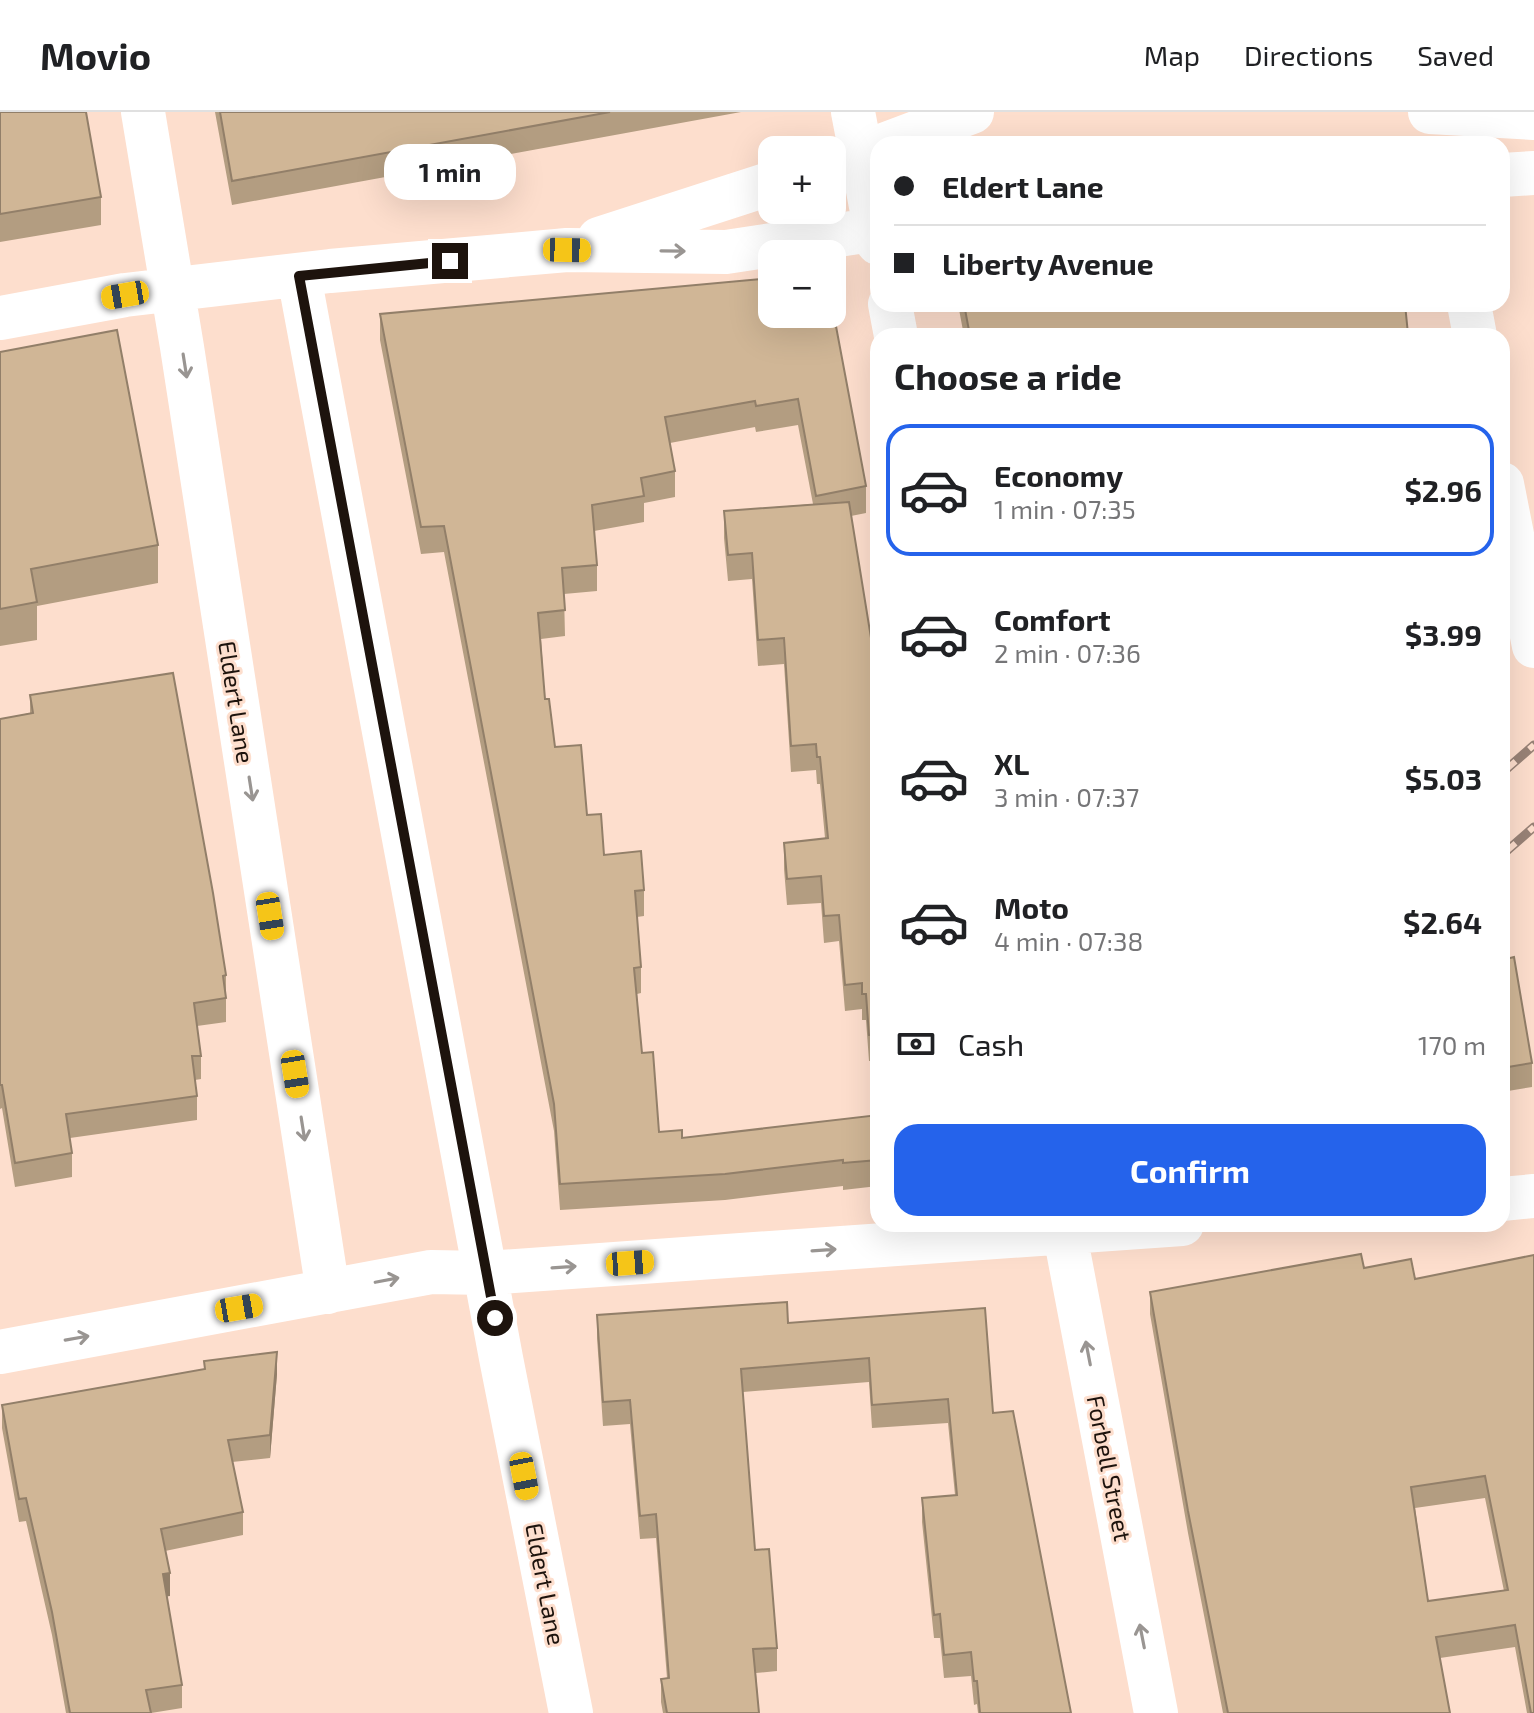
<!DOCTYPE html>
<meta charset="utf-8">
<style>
:root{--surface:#fff;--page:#f6f6f6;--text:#202124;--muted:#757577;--line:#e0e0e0;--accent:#2563eb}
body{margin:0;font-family:"Exo 2",sans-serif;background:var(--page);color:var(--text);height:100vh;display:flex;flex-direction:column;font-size:30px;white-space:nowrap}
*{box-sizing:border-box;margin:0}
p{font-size:26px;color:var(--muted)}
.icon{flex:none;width:44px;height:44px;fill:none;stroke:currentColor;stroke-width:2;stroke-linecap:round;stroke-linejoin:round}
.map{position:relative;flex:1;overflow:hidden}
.drawer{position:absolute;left:870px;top:216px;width:640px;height:904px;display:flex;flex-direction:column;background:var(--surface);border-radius:24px;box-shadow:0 8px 32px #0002}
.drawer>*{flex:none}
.guide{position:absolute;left:870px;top:24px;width:640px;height:176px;border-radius:24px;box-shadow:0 8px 32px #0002;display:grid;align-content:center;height:176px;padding:0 24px;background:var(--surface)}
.tools{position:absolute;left:758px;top:24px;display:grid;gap:16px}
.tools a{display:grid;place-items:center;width:88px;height:88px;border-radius:16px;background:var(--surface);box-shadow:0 8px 32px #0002;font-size:40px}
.end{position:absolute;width:36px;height:36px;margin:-18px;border:10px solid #1d130d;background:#fff;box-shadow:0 0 0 4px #fff}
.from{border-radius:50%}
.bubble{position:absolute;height:56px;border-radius:24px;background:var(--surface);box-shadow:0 8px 32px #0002;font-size:26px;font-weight:700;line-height:56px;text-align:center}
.car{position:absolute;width:24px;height:48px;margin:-24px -12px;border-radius:10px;box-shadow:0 0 6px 2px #0007;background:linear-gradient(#f5c518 24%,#345 0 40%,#f5c518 0 76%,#345 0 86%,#f5c518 0)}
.guide b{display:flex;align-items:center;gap:28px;height:76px;font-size:30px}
.guide b+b{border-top:2px solid var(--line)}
.guide i{width:20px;height:20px;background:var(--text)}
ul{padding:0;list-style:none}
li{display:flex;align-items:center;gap:24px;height:132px;margin:0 16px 12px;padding:0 8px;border:4px solid transparent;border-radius:24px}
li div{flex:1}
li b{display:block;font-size:30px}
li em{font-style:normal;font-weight:700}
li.on{border-color:var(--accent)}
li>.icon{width:72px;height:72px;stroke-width:1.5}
h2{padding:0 24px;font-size:36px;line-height:96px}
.pay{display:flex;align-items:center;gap:20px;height:88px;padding:0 24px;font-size:30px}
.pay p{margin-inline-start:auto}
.action{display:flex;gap:16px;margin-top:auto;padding:16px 24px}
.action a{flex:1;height:92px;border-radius:24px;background:var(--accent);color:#fff;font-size:32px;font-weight:700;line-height:92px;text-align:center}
header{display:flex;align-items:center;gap:48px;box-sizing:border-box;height:112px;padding:0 40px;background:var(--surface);border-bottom:2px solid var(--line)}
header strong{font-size:38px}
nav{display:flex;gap:44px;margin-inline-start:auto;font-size:28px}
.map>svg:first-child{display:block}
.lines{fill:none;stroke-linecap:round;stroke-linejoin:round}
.minor{stroke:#fff;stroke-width:44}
.rail-casing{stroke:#988276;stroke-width:9}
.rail{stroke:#fddecd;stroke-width:6;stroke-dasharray:18;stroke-linecap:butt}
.wall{fill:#b39d81;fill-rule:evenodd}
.shaded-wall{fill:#927f69}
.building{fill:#d0b696;stroke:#927f69;stroke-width:2;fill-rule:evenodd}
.oneway{stroke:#999592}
.route{stroke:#1d130d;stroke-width:10}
.labels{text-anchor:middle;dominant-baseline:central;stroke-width:6;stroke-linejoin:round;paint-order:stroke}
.street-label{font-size:24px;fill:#1d130d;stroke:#fddecd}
</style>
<header>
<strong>Movio</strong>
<nav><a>Map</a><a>Directions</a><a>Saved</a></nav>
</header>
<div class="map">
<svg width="1534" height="1601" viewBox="0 0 1534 1601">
<rect width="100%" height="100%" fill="#fddecd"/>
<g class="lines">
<!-- minor -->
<path class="minor" d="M143,0L182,235L328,1180
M853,0L878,131
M1430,0L1534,6
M886,32L972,0
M1502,63L1534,61
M599,127L772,71
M299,164L501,1246L571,1601
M890,192L896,224
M1469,192L1475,224
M0,206L125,183L330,159L567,138L726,140L878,117
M1502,372L1534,534
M1502,1087L1534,1084
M1063,1112L1156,1601
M0,1240L431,1160L486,1161L1182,1112"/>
<defs>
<path id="rail" d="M1502,661L1534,633
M1502,743L1534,715"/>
</defs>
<!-- rail casing -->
<use href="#rail" class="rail-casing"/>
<!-- rail -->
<use href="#rail" class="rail"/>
</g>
<!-- wall -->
<path class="wall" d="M0,0L101,85V113L0,130Z
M215,0H741L232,93Z
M772,166L866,374V401L851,404L878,569V988L874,949H869L866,908H862V897L845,899L839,829L824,831L821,791L787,793L784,757V731L825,726L820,672H817L816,658L791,660L784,552L758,554L752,467L728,469L724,426V399L813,392L798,313L756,320L755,315L670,331L675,359V385L644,391V410L594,419L597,453V479L564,482L565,524L541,527L545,587L555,635L587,703L604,743L644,778V804L637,805L641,855V881L637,882L642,941L659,1020L682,1026L878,1003V1074L843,1078V1074L725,1088L560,1098L554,1019L444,440L421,442L380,228V202Z
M958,192H1405L1408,224H964Z
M0,240L158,433V471L37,494V528L0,534Z
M30,583L226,863V910L197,914L201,944V967L195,968L197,984V1008L70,1026L72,1041V1065L15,1075L2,996L0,997V607L30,601Z
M1502,848L1532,951V975L1502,980Z
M1534,1143V1601H1527L1515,1535L1440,1546L1450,1601H1223L1188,1421L1150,1202V1180L1364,1156L1415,1167ZM1485,1386L1504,1479L1428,1489L1415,1396Z
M597,1203L788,1211L993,1301L1071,1601H978L977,1592L974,1593L971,1564L944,1566L940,1526H934L922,1410V1386L955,1383L948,1311L872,1316L869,1270L743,1280L755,1438L777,1536V1559L756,1561L759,1601H663L661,1590V1567L667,1566L656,1426L640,1427L630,1312L603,1314L597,1226Z
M204,1249L277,1262L270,1346L232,1350L243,1400V1423L165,1439L170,1484H167L182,1573V1596L151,1601H66L52,1523L26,1409L19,1410L2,1316V1293L204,1258Z"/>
<!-- shaded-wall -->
<path class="shaded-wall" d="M277,1240V1262L270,1346V1323Z
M170,1461V1484L163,1485V1462Z"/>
<!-- building -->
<path class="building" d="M0,0H86L101,85L0,102Z
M220,0H610L232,69Z
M772,166V202H832V193L866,374L816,384L798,287L756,294L755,289L665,305L675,359L641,366L644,384L592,393L597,453L562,456L565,498L538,501L545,587H549L555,635L581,633L587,703L601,702L604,743L641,739L644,778L635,779L641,855L634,856L642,941L653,940L659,1020L682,1018V1026L878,1003V1048L843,1051V1048L725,1062L560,1072L554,992L444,414L421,415L380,202Z
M964,192H1405L1408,222L1382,224H970Z
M117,218L158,433L31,457L37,490L0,497V240Z
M849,390L878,569V962L874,923H869L866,882H862V871L845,873L839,803L824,804L821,764L787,767L784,731L828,726L820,645H817L816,632L791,634L784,526L758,528L752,441L728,443L724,399Z
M173,561L213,781L226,863L223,864L226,886L194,891L201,944H192L197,984L66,1002L72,1041L15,1051L2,973H0V607L33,601L30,583Z
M1514,845L1532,951L1502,956V848Z
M1361,1142L1364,1156L1411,1147L1415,1167L1534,1143V1601H1531L1515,1513L1436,1525L1450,1601H1228L1188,1399L1150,1180ZM1485,1364L1508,1478L1428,1489L1411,1375Z
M787,1190L788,1211L985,1196L993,1301L1013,1299L1071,1601H980L977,1569H974L971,1540L944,1543L940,1502L934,1503L922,1386L957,1383L948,1287L872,1293L869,1246L741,1257L755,1438L769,1437L777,1536L753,1537L759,1601H667L661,1567L669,1566L656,1402L640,1404L630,1288L603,1290L597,1203Z
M277,1240L270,1323L228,1328L243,1400L161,1417L170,1461L163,1462L182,1573L146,1578L151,1601H70L52,1500L26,1386L19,1387L2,1293L205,1257L204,1249Z"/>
<!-- one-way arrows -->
<defs><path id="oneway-shaft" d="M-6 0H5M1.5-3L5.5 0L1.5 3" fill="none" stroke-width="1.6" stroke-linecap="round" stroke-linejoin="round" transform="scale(2)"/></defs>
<g class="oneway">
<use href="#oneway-shaft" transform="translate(673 139) rotate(1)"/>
<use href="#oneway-shaft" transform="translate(185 254) rotate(81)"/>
<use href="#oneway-shaft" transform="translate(251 677) rotate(81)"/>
<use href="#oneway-shaft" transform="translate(303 1017) rotate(81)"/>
<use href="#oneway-shaft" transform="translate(824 1138) rotate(-4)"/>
<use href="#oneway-shaft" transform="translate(564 1155) rotate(-4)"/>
<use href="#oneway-shaft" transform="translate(387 1168) rotate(-11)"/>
<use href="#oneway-shaft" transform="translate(77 1226) rotate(-10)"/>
<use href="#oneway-shaft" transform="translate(1088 1241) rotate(-101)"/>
<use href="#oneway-shaft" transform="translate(1142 1524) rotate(-101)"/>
</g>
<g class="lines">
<!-- route -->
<path class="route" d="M450,149L299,164L495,1206"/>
</g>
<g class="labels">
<!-- street labels -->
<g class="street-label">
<text transform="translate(237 590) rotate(81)">Eldert Lane</text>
<text transform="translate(1110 1356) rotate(79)">Forbell Street</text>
<text transform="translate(546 1472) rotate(79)">Eldert Lane</text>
</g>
</g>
</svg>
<div class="tools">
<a>+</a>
<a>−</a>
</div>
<i class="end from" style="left:495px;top:1206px"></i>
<i class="end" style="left:450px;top:149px"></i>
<div class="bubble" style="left:384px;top:32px;width:132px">1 min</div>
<i class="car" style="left:567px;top:138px;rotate:91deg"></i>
<i class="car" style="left:125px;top:183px;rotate:260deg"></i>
<i class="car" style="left:270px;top:804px;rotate:171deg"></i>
<i class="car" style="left:295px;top:962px;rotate:171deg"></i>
<i class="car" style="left:630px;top:1151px;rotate:86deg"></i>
<i class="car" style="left:239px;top:1196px;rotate:80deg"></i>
<i class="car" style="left:524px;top:1364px;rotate:169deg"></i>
<div class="guide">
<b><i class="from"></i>Eldert Lane</b>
<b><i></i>Liberty Avenue</b>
</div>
<section class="drawer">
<h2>Choose a ride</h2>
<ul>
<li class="on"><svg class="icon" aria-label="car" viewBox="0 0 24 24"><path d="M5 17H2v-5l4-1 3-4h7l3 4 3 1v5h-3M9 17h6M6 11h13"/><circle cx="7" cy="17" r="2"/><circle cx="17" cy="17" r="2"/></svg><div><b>Economy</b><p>1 min · 07:35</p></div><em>$2.96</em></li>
<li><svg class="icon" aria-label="car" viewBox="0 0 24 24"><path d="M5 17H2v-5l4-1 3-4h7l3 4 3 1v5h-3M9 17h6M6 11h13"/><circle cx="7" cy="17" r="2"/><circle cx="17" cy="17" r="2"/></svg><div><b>Comfort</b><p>2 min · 07:36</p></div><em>$3.99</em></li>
<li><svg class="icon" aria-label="car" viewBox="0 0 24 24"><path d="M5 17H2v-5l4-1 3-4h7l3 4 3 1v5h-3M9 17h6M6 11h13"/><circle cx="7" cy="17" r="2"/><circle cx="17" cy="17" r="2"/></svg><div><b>XL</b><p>3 min · 07:37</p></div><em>$5.03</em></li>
<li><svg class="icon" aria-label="car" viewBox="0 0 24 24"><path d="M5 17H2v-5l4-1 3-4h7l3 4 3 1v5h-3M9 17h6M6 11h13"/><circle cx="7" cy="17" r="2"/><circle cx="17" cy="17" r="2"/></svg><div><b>Moto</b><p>4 min · 07:38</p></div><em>$2.64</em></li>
</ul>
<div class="pay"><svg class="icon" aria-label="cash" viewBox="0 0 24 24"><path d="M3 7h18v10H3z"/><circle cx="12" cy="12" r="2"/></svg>Cash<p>170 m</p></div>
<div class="action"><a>Confirm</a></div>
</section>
</div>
